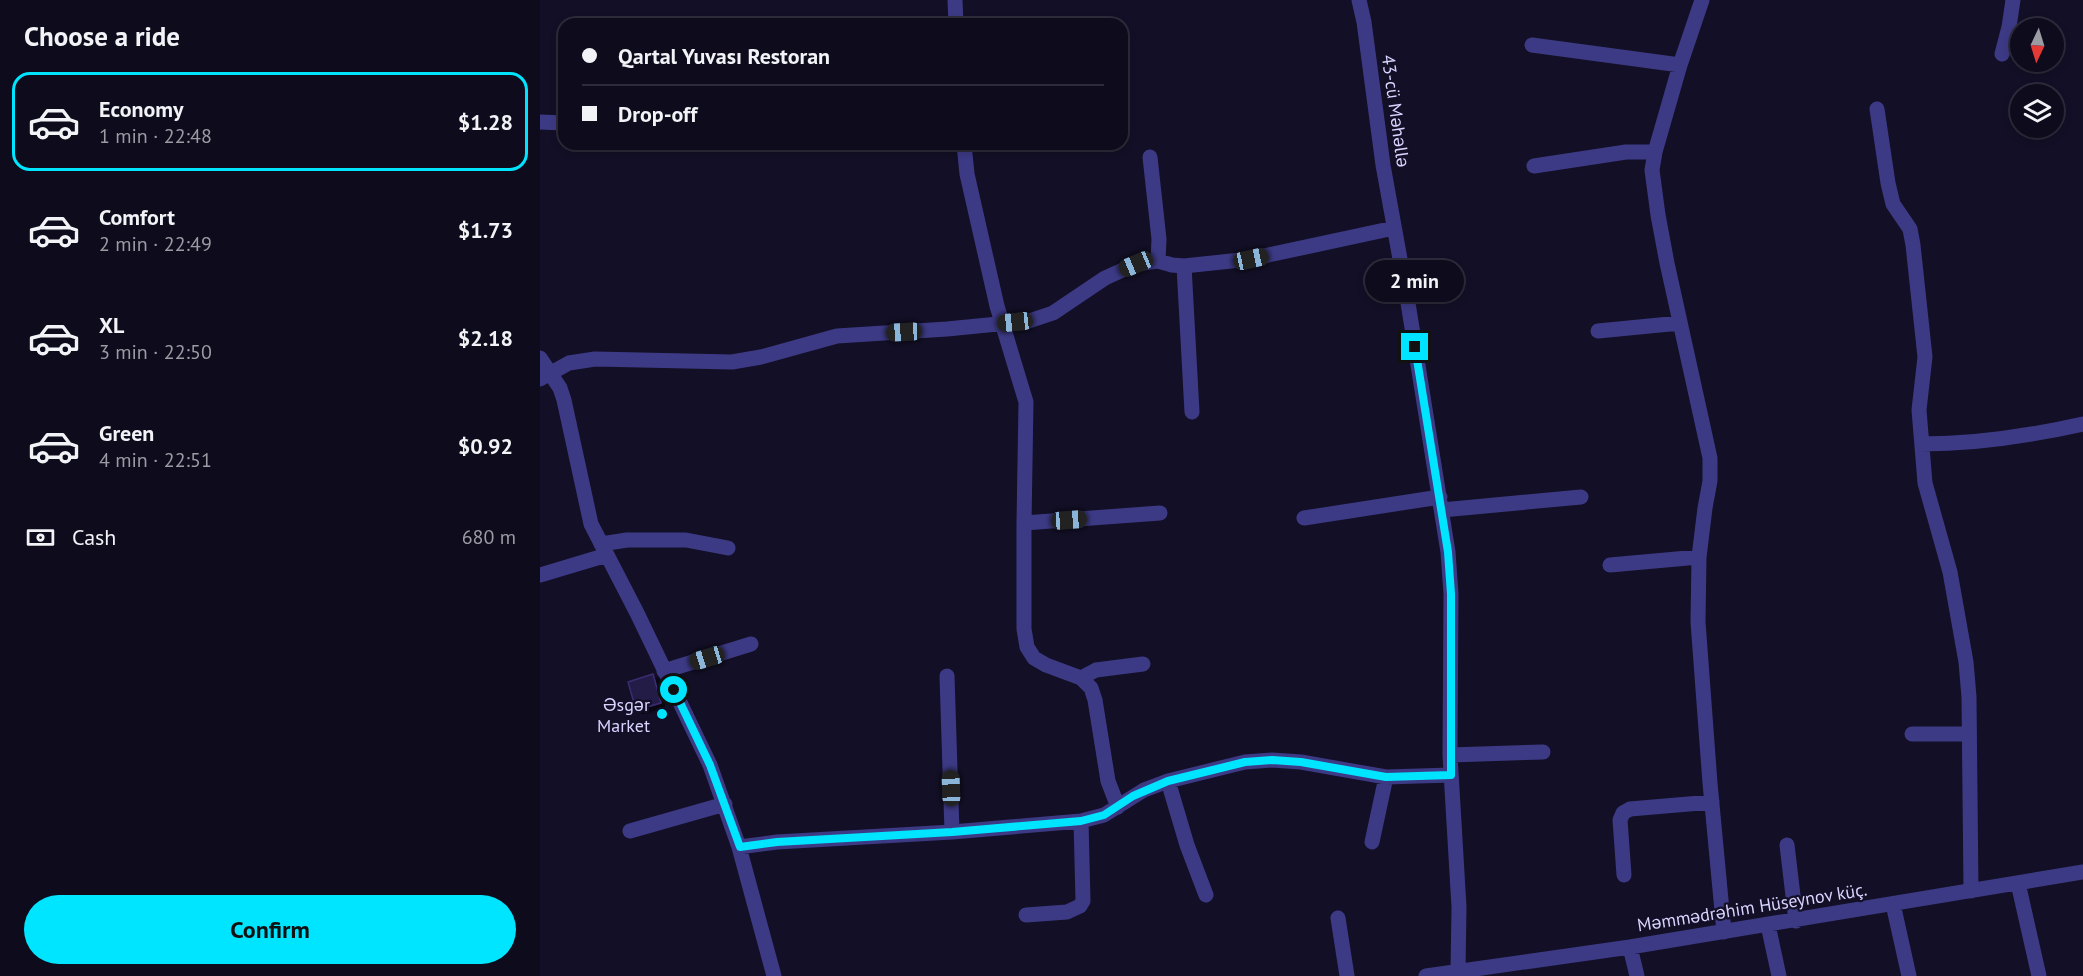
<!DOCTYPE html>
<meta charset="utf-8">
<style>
:root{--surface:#0e0b1c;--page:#1c1929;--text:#f1f3f6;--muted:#9b9ba3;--line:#2e2b3b;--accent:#00e5ff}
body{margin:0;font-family:"PT Sans",sans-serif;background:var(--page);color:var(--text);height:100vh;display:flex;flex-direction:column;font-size:22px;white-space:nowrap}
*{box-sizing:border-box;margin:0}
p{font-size:20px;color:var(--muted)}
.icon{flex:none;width:33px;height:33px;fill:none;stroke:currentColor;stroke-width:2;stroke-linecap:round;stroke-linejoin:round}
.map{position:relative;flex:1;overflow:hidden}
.sheet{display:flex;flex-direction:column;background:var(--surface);width:540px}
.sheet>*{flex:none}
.guide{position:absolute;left:18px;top:18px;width:570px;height:132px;border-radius:18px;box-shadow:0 3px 9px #0003,0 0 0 2px var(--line);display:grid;align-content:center;height:132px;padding:0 24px;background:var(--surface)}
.needle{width:39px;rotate:184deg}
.fabs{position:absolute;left:1470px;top:18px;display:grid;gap:12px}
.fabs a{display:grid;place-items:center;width:54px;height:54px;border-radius:50%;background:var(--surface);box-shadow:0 3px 9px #0003,0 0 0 2px var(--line);font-size:30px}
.end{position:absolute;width:27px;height:27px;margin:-14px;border:8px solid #00e5ff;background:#111;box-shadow:0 0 0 3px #111}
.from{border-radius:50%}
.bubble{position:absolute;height:42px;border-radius:21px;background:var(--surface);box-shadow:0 3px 9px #0003,0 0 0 2px var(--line);font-size:20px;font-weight:800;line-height:42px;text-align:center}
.car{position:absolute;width:18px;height:36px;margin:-18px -9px;border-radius:8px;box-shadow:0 0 4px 2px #0007;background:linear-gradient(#222 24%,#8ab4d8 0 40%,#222 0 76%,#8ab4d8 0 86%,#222 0)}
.guide b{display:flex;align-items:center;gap:21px;height:57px;font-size:22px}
.guide b+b{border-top:2px solid var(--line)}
.guide i{width:15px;height:15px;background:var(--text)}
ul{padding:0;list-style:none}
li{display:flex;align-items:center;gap:18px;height:99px;margin:0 12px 9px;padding:0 12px;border:3px solid transparent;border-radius:18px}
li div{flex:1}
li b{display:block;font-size:22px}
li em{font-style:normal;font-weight:800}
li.selected{border-color:var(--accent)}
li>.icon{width:54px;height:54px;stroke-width:1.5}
h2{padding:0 24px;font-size:27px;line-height:72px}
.pay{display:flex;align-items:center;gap:15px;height:66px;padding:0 24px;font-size:22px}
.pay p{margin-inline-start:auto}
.action{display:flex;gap:12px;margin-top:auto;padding:12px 24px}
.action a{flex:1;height:69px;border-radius:36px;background:var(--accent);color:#111;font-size:24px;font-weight:800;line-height:69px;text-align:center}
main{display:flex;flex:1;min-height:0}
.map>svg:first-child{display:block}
.building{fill:#241b47;stroke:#3b2d73;stroke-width:1.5;filter:url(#shadow)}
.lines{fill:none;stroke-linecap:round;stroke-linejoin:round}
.minor{stroke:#3d3a85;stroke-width:15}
.route{stroke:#00e5ff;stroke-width:8}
.poi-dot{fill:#00e5ff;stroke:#130f26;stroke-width:2}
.labels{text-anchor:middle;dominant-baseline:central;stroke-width:4.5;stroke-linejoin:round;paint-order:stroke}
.street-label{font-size:18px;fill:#d9d4ff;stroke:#130f26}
.poi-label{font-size:18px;fill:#d9d4ff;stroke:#130f26;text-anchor:end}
</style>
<main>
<section class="sheet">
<h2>Choose a ride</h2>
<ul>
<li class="selected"><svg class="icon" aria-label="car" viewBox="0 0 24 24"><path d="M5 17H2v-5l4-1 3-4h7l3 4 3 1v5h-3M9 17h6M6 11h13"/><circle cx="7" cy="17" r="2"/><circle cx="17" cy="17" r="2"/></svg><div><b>Economy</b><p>1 min · 22:48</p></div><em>$1.28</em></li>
<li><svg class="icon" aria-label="car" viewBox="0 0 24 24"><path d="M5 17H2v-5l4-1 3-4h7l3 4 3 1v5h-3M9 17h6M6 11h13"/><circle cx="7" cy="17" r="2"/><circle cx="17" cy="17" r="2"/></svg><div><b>Comfort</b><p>2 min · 22:49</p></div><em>$1.73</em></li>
<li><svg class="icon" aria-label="car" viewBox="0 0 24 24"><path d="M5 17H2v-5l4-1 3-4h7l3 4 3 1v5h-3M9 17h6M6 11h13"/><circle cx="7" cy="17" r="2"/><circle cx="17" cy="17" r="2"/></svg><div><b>XL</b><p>3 min · 22:50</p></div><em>$2.18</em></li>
<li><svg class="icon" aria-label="car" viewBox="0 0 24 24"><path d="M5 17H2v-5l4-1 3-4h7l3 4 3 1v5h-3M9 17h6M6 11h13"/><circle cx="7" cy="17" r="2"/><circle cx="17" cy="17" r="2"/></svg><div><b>Green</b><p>4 min · 22:51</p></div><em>$0.92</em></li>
</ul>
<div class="pay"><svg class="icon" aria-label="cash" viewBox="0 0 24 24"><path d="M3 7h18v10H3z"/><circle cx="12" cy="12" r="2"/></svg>Cash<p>680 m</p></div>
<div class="action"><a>Confirm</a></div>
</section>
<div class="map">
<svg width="1543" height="976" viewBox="0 0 1543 976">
<defs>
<filter id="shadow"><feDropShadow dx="6" dy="4" stdDeviation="1.5" flood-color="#0009"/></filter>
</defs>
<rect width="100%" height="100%" fill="#130f26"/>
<!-- building -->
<path class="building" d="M113,674L121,703L96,710L88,682Z"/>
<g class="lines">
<!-- minor -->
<path class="minor" d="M415,0L416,24
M819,0L824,22L843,165L868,303L908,552L911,594L910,755L919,907L918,971
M1162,0L1140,65L1115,152L1112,170L1118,215L1127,263L1170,458V481L1165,508L1159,557L1158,622L1170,783L1184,932
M992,45L1140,65
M1462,54L1469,27L1473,0
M1337,109L1348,183L1353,204L1370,229L1373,245L1385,357L1379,410L1385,483L1410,572L1426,662L1429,697L1431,891
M0,122L24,123
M424,144L427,174L457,306L486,402L484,523V629L487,647L494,658L506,665L541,678L551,688L555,700L568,781L578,807
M610,157L619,239L618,261
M994,166L1086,152H1115
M644,266L652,412
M1058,331L1140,323
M0,358L20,388L24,400L51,524L97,613L170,765L199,847L234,976
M0,379L29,363L55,359L192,362L221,357L297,336L407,329L489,321L513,313L565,278L596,264L618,261L632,265L644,266L710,259L854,228
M1382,444C1437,444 1489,436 1543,424
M902,510L1041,497
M764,518L900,497
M484,523L620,513
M61,544L87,540H146L188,548
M1070,565L1159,557
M0,575L67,555
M124,671L211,644
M407,676L412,832
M541,678L556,670L603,664
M1372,734H1429
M910,755L1003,752
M628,781L647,845L666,895
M90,831L185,804
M832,842L846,777
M1247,845L1256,921
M199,847L237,842L412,832L541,821L564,815L604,790L628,781L705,762L732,760L761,762L846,777L911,775
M1084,875L1080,820L1083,813L1090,809L1172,802
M1478,883L1499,976
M1353,904L1369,976
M486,915L527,912L540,906L543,901L541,821
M798,918L807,976
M1228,925L1239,976
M1090,947L1097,976
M886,976L1090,947L1543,872"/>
</g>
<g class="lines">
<!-- route -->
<path class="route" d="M134,690L170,765L200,847L237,842L412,832L541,821L564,815L593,796L628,781L705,762L732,760L761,762L846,777L911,775V594L908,552L875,347"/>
</g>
<!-- markers -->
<circle class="poi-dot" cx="122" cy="714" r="6"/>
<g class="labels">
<!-- street labels -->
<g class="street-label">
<text transform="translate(856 111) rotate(82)">43-cü Məhəllə</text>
<text transform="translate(1212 907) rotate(-9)">Məmmədrəhim Hüseynov küç.</text>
</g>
<!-- poi labels -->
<g class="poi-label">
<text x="110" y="704">Əsgər<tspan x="110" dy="21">Market</tspan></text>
</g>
</g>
</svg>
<div class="fabs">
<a><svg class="needle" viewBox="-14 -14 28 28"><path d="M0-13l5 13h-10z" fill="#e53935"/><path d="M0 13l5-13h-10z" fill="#9b9ba3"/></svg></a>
<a><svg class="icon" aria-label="layers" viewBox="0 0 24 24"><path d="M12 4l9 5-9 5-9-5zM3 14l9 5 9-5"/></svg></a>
</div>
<i class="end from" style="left:134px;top:690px"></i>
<i class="end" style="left:875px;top:347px"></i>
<div class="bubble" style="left:825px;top:260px;width:99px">2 min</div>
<i class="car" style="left:711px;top:259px;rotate:78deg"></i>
<i class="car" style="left:596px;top:264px;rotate:247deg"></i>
<i class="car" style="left:475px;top:322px;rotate:264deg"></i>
<i class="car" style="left:364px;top:332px;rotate:267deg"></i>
<i class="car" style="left:529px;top:520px;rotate:86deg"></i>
<i class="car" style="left:167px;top:658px;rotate:253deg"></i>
<i class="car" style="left:411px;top:788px;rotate:358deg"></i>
<div class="guide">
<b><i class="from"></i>Qartal Yuvası Restoran</b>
<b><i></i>Drop-off</b>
</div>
</div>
</main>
